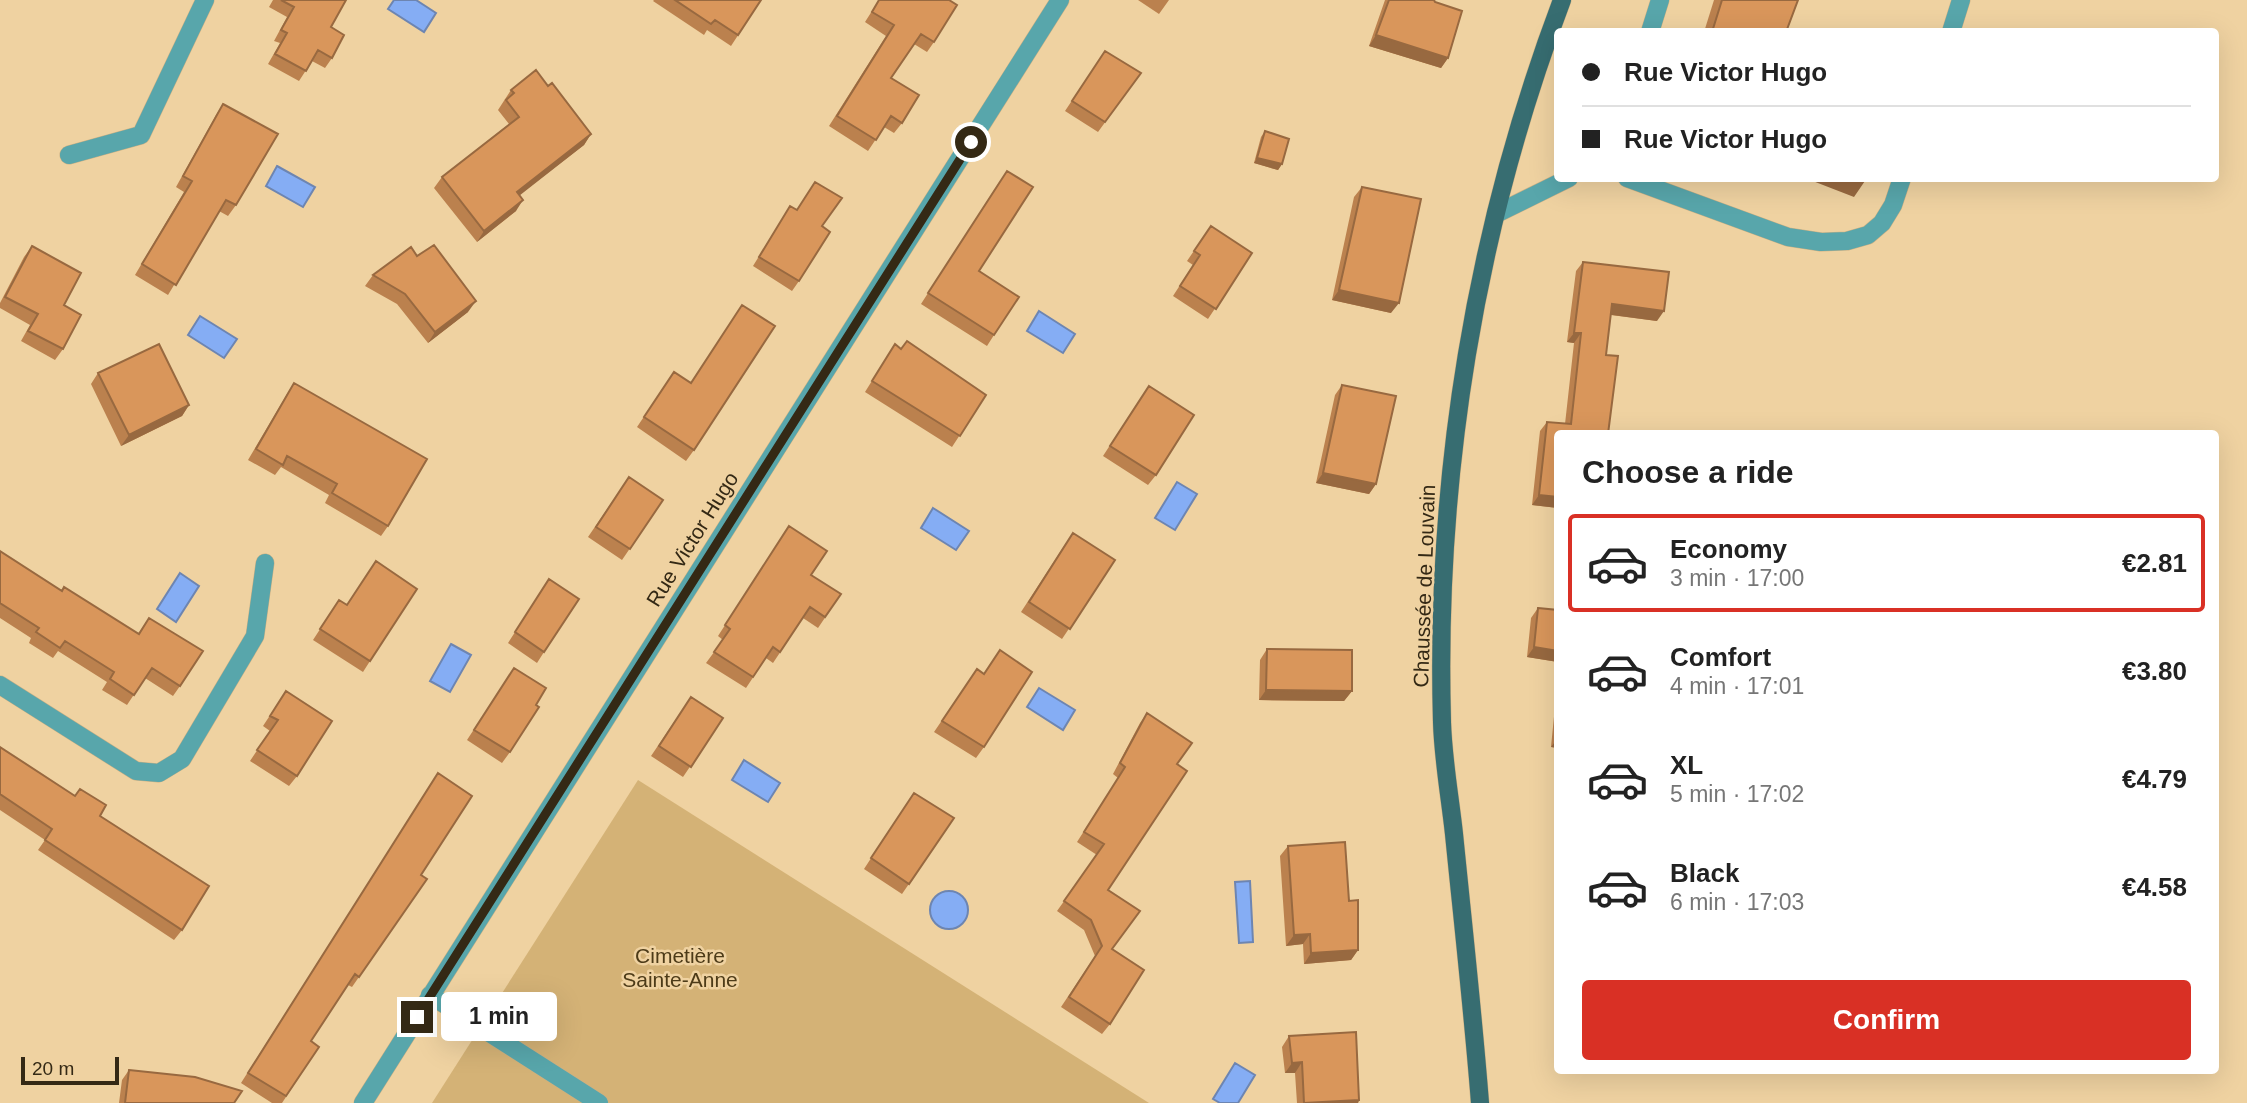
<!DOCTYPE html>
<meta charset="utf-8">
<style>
:root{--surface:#fff;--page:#f6f6f6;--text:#222;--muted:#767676;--line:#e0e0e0;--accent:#d93025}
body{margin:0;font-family:Arial,sans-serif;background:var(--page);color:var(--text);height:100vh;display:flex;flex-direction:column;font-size:26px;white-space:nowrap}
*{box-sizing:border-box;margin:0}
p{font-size:23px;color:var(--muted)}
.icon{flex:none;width:38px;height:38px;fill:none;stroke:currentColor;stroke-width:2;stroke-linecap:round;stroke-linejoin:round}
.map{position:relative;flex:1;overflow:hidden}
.sheet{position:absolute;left:1554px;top:430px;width:665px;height:644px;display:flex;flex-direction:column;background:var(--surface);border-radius:7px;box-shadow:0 7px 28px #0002}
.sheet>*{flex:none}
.guide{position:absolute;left:1554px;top:28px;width:665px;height:154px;border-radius:7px;box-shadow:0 7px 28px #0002;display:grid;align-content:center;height:154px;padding:0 28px;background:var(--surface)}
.scale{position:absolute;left:21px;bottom:18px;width:98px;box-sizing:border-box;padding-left:7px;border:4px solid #342915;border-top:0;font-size:19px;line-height:24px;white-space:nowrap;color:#342915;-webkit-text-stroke:5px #efd2a1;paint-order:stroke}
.end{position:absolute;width:32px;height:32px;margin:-16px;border:9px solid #342915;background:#fff;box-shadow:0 0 0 4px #fff}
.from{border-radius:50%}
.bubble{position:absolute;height:49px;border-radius:7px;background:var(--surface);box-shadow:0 7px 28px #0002;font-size:23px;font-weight:800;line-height:49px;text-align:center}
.guide b{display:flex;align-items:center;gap:24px;height:66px;font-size:26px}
.guide b+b{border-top:2px solid var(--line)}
.guide i{width:18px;height:18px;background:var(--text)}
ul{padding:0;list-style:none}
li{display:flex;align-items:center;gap:21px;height:98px;margin:0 14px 10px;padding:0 14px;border:4px solid transparent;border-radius:7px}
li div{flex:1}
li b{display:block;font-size:26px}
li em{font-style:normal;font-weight:800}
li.on{border-color:var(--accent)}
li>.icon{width:63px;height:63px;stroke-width:1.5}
h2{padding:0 28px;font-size:32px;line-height:84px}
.action{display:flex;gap:14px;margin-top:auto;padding:14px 28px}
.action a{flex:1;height:80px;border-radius:7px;background:var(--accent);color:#fff;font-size:28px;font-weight:800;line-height:80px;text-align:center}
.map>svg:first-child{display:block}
.green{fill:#d4b276}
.water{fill:#85adf4;stroke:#6d85b1;stroke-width:2}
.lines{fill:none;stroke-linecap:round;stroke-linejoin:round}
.minor-casing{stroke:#cab085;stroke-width:19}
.major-casing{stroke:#cab085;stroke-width:19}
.minor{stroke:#58a6ab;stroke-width:18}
.major{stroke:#376d71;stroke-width:18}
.wall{fill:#bb814e}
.shaded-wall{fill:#986940}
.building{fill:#d9965b;stroke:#986940;stroke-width:2}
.route{stroke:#342915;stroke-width:9}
.labels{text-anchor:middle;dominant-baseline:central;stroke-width:5;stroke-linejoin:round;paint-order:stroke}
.street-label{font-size:21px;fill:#342915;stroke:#efd2a1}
.park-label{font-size:21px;fill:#4d3b18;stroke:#efd2a1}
</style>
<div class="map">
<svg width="2247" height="1103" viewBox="0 0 2247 1103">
<rect width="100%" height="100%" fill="#efd2a1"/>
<!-- green -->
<path class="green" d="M638,780L1149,1103H432Z"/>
<!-- water -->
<path class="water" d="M394,0H416L436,13L424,32L388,9Z
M277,166L315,187L303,207L266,186Z
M1039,311L1075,334L1063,353L1027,331Z
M200,316L237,339L224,358L188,335Z
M1177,482L1197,494L1175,530L1155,518Z
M933,508L969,531L956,550L921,528Z
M180,573L199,586L176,622L157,609Z
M451,644L471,655L450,692L430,681Z
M1039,688L1075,710L1063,730L1027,707Z
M744,760L780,783L768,802L732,780Z
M1250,881L1253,942L1239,943L1235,882Z
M930 910a19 19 0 1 1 38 0a19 19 0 1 1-38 0Z
M1235,1063L1255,1075L1238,1103H1220L1213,1099Z"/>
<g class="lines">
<defs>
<path id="minor" d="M1650,32L1660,0
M1951,32L1961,0
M69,155L141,135L205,0
M1627,178L1788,237L1821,242L1847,241L1868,235L1882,223L1893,205L1902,178
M1496,214L1569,178
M0,685L136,771L159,773L182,759L255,636L265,563
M430,995L599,1103
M363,1103L1060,0"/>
<path id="major" d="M1480,1103C1473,1013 1463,924 1454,834C1450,797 1443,759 1442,722C1435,477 1475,230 1562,0"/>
</defs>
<!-- minor casing -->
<use href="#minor" class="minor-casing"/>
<!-- major casing -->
<use href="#major" class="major-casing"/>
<!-- minor -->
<use href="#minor" class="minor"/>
<!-- major -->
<use href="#major" class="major"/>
</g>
<!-- wall -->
<path class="wall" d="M273,0H346L331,27L332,58L325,68L312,61L299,81L268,64L280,43L274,41L287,17L269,7Z
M654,0H761L731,46L707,30L704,35L653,1Z
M879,0H949L934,42L927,52L914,44L891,78L902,123L894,133L884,127L868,151L829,126L886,36L865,22Z
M1138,0H1169L1159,14Z
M1385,0H1389L1448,58L1441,68L1369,46Z
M1714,0H1798L1786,32H1704Z
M1105,51L1141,73L1098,132L1065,111Z
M548,86L591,134L584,145L519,195L516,211L477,242L434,188L442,177L509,124L498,110L511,90Z
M223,104L236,205L228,216L219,211L168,295L135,275L184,192L176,187L216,115Z
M1265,131L1282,164L1278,170L1254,163L1261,137Z
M1000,181L979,271L994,335L987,346L921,304Z
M1362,187L1391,313L1332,300L1354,197Z
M790,206L822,226L799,281L792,291L753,266Z
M1211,226L1252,253L1208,319L1173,296L1193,265L1187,261Z
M32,246L64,305L63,349L55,360L21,341L30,325L0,308V303L24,257Z
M417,256L468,312L428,343L397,304L365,286L373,275Z
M1583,262L1657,321L1611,315L1558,508L1532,505L1540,431L1547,422L1565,424L1574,343L1567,342L1576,271Z
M895,344L901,349L986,395L952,447L865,392Z
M674,372L694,450L686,461L637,427Z
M98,373L189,405L182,416L121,446L91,384Z
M294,383L388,526L381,536L325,503L329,495L281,467L275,475L248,460L287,394Z
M1342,385L1376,484L1369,494L1316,483L1335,395Z
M1142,396L1156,475L1148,485L1103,456Z
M629,477L663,500L622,560L588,537Z
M782,537L811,575L841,594L818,628L803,618L773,663L766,658L746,688L706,663L723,640L718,636Z
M1066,543L1115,560L1062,639L1021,612Z
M0,551L62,591L138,634L149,618L180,686L173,696L145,678L127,705L102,690L107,682L58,651L53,658L29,643L31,638L0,618Z
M542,590L544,652L537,663L508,643Z
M339,600L347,605L370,661L363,672L313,640Z
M1538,608L1558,610V662L1527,657L1531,618Z
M1267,649L1352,691L1344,701L1259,700L1260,660Z
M977,669L984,747L976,758L934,732Z
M1558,676V748L1551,747Z
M507,679L536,705L510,752L502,763L467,740Z
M286,691L297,776L289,786L250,761L270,731L263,726Z
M691,697L723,718L683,777L651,756Z
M1147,713L1177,764L1108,890L1112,949L1110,1024L1102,1034L1061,1007L1095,956L1084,930L1057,911L1097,855L1077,842L1118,778L1113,774L1140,723Z
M0,747L100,816L182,930L174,940L38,850L45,840L0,810Z
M438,773L421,875L427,879L352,987L348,985L311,1041L319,1047L282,1103H272L241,1083Z
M907,803L954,818L902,894L864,869Z
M1288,846L1349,901L1358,950L1351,960L1304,964L1303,944L1286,946L1280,856Z
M1289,1036L1359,1100L1358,1103H1297L1295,1073H1285L1282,1047Z
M129,1070L234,1103H119L122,1080Z"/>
<!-- shaded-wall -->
<path class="shaded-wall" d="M1376,35L1448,58L1441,68L1369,46Z
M591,134L584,145L510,203L517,192Z
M1257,158L1282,164L1278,170L1254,163Z
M1805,178H1867L1854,197Z
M523,200L516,211L477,242L484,231Z
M1339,290L1399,303L1391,313L1332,300Z
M476,301L468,312L428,343L435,332Z
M1612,304L1664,311L1657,321L1605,314Z
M1574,333H1581L1574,343L1567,342Z
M189,405L182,416L121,446L129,435Z
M1323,473L1376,484L1369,494L1316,483Z
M1539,495L1558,497V508L1532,505Z
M1534,647L1558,651V662L1527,657Z
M1266,690L1352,691L1344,701L1259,700Z
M1558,738V748L1551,747Z
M1310,934L1303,944L1286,946L1294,935Z
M1358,950L1351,960L1304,964L1311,953Z
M1302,1062L1295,1073H1285L1292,1063Z
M1359,1100L1358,1103H1313Z"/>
<!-- building -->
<path class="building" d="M281,0H346L331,27L344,35L332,58L318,50L306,71L275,54L287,33L281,30L294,7Z
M675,0H761L738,35L715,20L711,24Z
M879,0H949L957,5L934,42L921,34L891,78L919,95L902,123L891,116L876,140L837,116L894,25L872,12Z
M1389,0H1434L1435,2L1462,11L1448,58L1376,35Z
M1722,0H1798L1786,32H1712Z
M1105,51L1141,73L1105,122L1072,101Z
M536,70L548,86L552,83L591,134L517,192L523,200L484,231L442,177L519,117L506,100L514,93L511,90Z
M223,104L278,134L236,205L226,200L176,285L142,264L192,181L183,176Z
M1265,131L1289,139L1282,164L1257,158Z
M1007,171L1033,187L979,271L1019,297L994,335L928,293Z
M815,182L842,198L822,226L830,232L799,281L759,257L790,206L797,210Z
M1362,187L1421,199L1399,303L1339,290Z
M1211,226L1252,253L1216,309L1180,286L1200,255L1194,251Z
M434,245L476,301L435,332L405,294L373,275L411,247L417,256Z
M32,246L81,273L64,305L81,315L63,349L28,331L38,314L5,297Z
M1583,262L1669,272L1664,311L1612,304L1606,355L1618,356L1608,434H1558V497L1539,495L1547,422L1571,424L1581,333H1574Z
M742,305L775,326L694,450L644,417L674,372L691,383Z
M907,341L986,395L960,436L872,381L895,344L901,349Z
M159,344L189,405L129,435L98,373Z
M294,383L427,459L388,526L332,493L337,484L287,456L283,465L256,449Z
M1342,385L1396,396L1376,484L1323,473Z
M1149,386L1194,415L1156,475L1110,446Z
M629,477L663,500L630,549L596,527Z
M789,526L827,551L811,575L841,594L825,617L810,607L780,652L773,647L753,677L714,652L730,629L725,625Z
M1073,533L1115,560L1070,629L1029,602Z
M0,551L62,591L64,587L139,634L149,618L203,651L180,686L152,668L134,695L110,679L114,672L65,641L60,648L36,632L39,628L0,603Z
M376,561L417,589L370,661L320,629L339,600L347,605Z
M549,579L579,599L544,652L515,632Z
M1538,608L1558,610V651L1534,647Z
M1267,649L1352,650V691L1266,690Z
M1000,650L1032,672L984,747L942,721L977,669L984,674Z
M514,668L546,688L536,705L539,707L510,752L474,730Z
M286,691L332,721L297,776L257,750L278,720L270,716Z
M691,697L723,718L691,767L659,746Z
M1147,713L1192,743L1177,764L1187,771L1108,890L1140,911L1112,949L1144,970L1110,1024L1069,997L1102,946L1091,920L1064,901L1104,844L1084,832L1125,767L1120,763Z
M0,747L75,796L80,789L106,805L100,816L209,886L182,930L45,840L52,829L0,794Z
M438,773L472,796L421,875L427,879L359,977L355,974L311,1041L319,1047L286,1096L248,1073Z
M914,793L954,818L909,884L871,858Z
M1345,842L1349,901L1358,900V950L1311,953L1310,934L1294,935L1288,846Z
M1356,1032L1359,1100L1304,1103L1302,1062L1292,1063L1289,1036Z
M129,1070L195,1077L242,1091L234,1103H125Z"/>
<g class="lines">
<!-- route -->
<path class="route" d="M417,1017L971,142"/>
</g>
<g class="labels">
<!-- street labels -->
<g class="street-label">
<text transform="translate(692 539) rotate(-58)">Rue Victor Hugo</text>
<text transform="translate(1424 586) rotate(-88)">Chaussée de Louvain</text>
</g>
<!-- park labels -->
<g class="park-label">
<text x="680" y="955">Cimetière<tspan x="680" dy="24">Sainte-Anne</tspan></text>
</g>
</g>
</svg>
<div class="scale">20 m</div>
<i class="end from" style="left:971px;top:142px"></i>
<i class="end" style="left:417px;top:1017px"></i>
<div class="bubble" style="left:441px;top:992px;width:116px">1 min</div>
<div class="guide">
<b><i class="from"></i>Rue Victor Hugo</b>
<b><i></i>Rue Victor Hugo</b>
</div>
<section class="sheet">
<h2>Choose a ride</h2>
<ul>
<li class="on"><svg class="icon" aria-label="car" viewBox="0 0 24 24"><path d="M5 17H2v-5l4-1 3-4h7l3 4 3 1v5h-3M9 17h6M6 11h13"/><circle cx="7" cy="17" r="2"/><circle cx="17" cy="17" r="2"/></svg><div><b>Economy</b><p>3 min · 17:00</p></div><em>€2.81</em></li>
<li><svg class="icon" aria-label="car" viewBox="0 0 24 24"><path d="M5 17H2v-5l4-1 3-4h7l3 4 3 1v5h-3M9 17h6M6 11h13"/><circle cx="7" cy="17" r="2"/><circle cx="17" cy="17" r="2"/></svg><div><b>Comfort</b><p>4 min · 17:01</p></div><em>€3.80</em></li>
<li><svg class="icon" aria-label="car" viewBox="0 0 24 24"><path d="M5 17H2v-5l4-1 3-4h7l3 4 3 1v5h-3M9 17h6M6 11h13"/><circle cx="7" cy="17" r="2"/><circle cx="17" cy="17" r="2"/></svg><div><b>XL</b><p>5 min · 17:02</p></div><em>€4.79</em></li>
<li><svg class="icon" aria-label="car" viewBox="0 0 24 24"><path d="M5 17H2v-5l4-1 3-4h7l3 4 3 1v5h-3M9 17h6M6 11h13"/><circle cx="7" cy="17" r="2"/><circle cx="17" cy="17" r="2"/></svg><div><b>Black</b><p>6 min · 17:03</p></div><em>€4.58</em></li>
</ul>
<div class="action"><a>Confirm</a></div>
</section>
</div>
